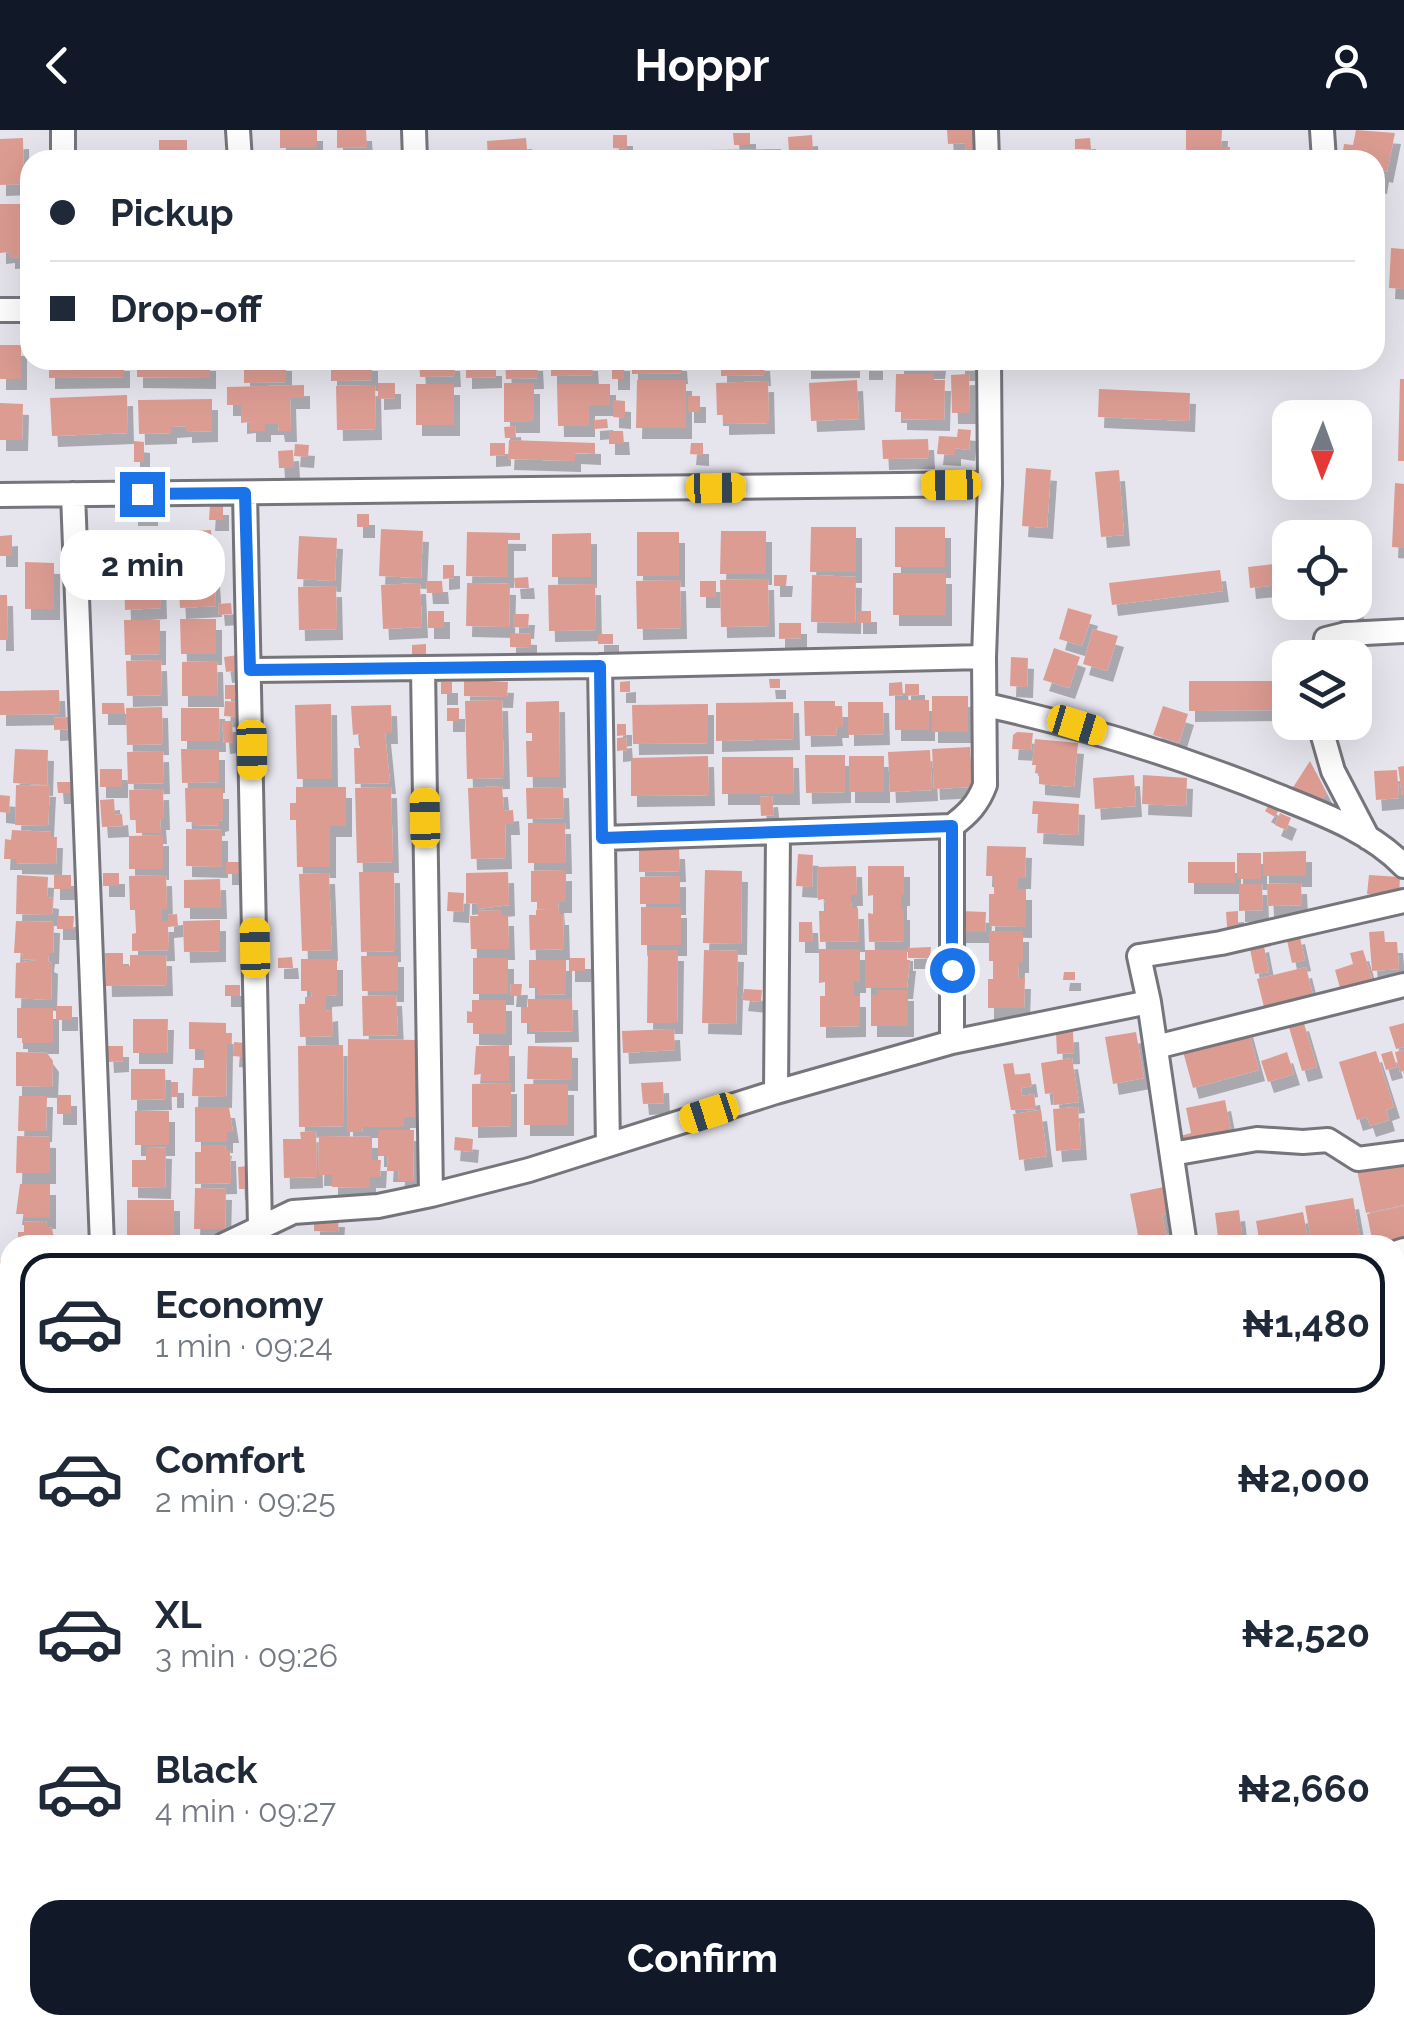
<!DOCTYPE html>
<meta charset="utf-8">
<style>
:root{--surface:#fff;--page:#f6f6f7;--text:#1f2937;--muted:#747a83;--line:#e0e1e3;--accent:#111827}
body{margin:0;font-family:Raleway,sans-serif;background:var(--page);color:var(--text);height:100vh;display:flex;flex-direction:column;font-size:38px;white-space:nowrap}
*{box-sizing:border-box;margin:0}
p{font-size:32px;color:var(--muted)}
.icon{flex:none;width:55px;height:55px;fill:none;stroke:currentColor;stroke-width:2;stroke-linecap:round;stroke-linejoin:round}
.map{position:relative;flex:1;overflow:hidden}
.drawer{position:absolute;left:0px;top:1105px;width:1405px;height:800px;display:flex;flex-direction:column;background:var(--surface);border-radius:30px 30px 0 0;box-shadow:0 10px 40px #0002}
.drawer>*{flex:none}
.hud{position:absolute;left:20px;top:20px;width:1365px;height:220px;border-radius:30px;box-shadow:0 10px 40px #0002;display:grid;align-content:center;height:220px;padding:0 30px;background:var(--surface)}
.needle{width:65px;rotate:181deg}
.tools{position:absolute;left:1272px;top:270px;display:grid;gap:20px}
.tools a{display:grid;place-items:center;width:100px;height:100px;border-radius:20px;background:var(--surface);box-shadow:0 10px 40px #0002;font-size:50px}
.end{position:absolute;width:45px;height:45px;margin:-22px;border:12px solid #1a73e8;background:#fff;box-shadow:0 0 0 5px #fff}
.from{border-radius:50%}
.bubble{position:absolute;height:70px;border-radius:30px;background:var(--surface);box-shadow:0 10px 40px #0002;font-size:32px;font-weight:700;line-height:70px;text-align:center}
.car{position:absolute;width:30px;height:60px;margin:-30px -15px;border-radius:12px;box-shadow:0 0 8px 2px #0007;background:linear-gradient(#f5c518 24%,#345 0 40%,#f5c518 0 76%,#345 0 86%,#f5c518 0)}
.hud b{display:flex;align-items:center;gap:35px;height:95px;font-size:38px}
.hud b+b{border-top:2px solid var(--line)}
.hud i{width:25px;height:25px;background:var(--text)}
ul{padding:18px 0 0;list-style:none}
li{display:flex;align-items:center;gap:30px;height:140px;margin:0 20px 15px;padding:0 10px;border:5px solid transparent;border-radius:30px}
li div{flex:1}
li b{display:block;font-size:38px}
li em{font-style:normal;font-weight:700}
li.current{border-color:var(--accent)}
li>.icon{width:90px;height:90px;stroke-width:1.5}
.button{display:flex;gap:20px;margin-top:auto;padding:20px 30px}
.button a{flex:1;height:115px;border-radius:30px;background:var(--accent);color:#fff;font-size:40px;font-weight:700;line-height:115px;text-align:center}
header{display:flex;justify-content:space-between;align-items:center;height:130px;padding:0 30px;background:var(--accent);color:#fff;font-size:45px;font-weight:700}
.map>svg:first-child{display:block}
.building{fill:#dc9c92;filter:url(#shadow)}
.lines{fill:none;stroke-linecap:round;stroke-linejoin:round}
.minor-casing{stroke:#76757c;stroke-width:28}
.minor{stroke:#fff;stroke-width:22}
.route{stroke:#1a73e8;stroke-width:12}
</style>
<header><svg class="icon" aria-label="back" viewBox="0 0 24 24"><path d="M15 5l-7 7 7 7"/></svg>Hoppr<svg class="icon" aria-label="person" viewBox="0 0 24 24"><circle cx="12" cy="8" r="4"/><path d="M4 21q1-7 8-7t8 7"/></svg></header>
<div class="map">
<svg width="1404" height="1905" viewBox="0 0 1404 1905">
<defs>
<filter id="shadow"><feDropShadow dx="6" dy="11" stdDeviation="0" flood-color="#0004"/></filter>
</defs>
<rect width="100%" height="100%" fill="#e6e5ed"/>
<!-- building -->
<path class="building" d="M280,0H317V18H280Z
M337,0H366L367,17L337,18Z
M947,0H975L977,30H966L965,13L948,14Z
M1186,0H1222L1221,17H1230L1229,30H1186Z
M1356,0L1395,3L1387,42L1383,41L1381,53L1375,52V30L1342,28L1344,14L1353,15Z
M733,3H750V15H734Z
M613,5H627V19L613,18Z
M812,5L813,21L789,22L788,7Z
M23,8L24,54L0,55V9Z
M526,8L528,30H488L487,11Z
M1090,8L1091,19H1075V9Z
M159,10H187V30H159Z
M781,19V30H706V20Z
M884,20L916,22L915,30H883Z
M921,20H954V30H921Z
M1017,20H1041V29H1017Z
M619,21H694V30H619Z
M794,26H868V30H794Z
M0,74H30V127L9,128V122L0,123Z
M1391,118L1404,119V159L1389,158Z
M0,215H21V249H0Z
M49,230H124V247L49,248Z
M137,230H210V248L137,247Z
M244,230H286V252L244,253Z
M331,230H372V250L331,251Z
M419,230H454L455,246L420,247Z
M505,230H537L538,248L506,249Z
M551,230H592L593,245L551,246Z
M612,230H624V249H612Z
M632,230H681L682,243L632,244Z
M721,230H764L765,245L721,246Z
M805,230H854V237L805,238Z
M863,230H877V239H863Z
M898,230H940L939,238H898Z
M959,230H969V240H959Z
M476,232V235H496V247L466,248V233Z
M896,244H934V250H945L944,290L901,289V282H895Z
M969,244L970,283H952L951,245Z
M1400,249H1404V331H1398Z
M637,250H686V298H636Z
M857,250L859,289L811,291L809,253Z
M768,251L769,293L723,294V285H717L716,253Z
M378,253H395V268L378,269Z
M504,253H534V292H504Z
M416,254H454V295H416Z
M557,254H610V275H589V296H558Z
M304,255V268H290L291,301H279L278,294H265V301H250V292L241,293V275H227V257Z
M375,255L376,299L337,300L336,256Z
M1099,259L1190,263L1189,291L1098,287Z
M127,265L128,303L52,306L50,268Z
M688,266H700V282H688Z
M212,269V301L186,302V296L171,297V303L139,304L138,270Z
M613,270L625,271V288L613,287Z
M0,273L23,274L22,310H0Z
M607,289L608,298L594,299V290Z
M515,296L516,308H505L504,297Z
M958,299L971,300L969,320L955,318V325L937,324L939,306L957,307Z
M609,301H623L624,314H609Z
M928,309L929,328L883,329L882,310Z
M509,310L595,313V324L575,323V331L508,329Z
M134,311L144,312V332H134Z
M490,313H505V325L490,326Z
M691,313H703V325L690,324Z
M295,314L309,315L308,327L294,326Z
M293,320L294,338H279L278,321Z
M1026,338L1051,340L1047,398L1022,396Z
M1119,340L1124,405L1101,407L1095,342Z
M1395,353L1404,354V418L1392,417Z
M132,373H152V385H132Z
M210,374H223V390H209Z
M357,384H369V397H357Z
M811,397H856V442H810Z
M895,397H945V437H895Z
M381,399L423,401L421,448L379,446Z
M110,400L111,419H99L98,401Z
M211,400L216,476L180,478L176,402Z
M721,401H766V444H720Z
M467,402L520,403V410H508V447L466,446Z
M637,402H679V446H637Z
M591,403V447H552V404Z
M12,405V426H0V406Z
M146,405L147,420L158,419L159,432L131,435L128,407Z
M299,406L337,408L335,451L297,449Z
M124,422L129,444L98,446L96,424Z
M25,432L54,433V479H25Z
M1290,432V454L1250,458L1248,437Z
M443,435H454V448L443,449Z
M1220,440L1223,461L1112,475L1109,453Z
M893,443H946V485H893Z
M774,445H787L786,456H774Z
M812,445L856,447L855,493L811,492Z
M160,446L161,478L125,480L124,448Z
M528,447L529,458H515L514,448Z
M768,449L769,496L721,497L720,450Z
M680,450L681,498L637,499L636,451Z
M426,451H442L443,463H427Z
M700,451H716V467H700Z
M420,453L422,497L383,499L381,455Z
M467,453L510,454L509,497L466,496Z
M595,454L596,500L549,501L548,455Z
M336,456L337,499L299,500L298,457Z
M0,465H7L8,510H0Z
M1333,472H1357L1358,479L1334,482Z
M231,473L232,484L219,485L218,474Z
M1068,478L1092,485L1082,516L1059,509Z
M428,481H444V498H428Z
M857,481H871V493H857Z
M513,484H529L528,498L513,497Z
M180,489H216V524H181Z
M124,490H160V524L125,525Z
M779,493H801V508L779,509Z
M1093,499L1118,506L1107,541L1083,534Z
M510,503L531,504V518L510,517Z
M598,504H613V514H598Z
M426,514V525L412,526V515Z
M1054,518L1080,527L1069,558L1043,550Z
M238,525L239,540L226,542L224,527Z
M1011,527L1028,528L1027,557L1010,556Z
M161,530L162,565L127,566L126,531Z
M217,531L218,566H182V532Z
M769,549H780V558H770Z
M464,550L508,552L507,567L464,566Z
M630,551V562H620V552Z
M1189,551H1280V580L1189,581Z
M441,552H452V564H441Z
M902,552L903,565L889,566V553Z
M905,554H919V565L905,566Z
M225,555H235V569H225Z
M59,560L60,584L0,585V561Z
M932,566H968V602H932Z
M502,570L504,648L467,649L465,571Z
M895,570H929V600H895Z
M225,571L238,572V575H243L242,583L237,582V587L224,586Z
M559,571L560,647H527L526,611H532V603H526V572Z
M804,571H835V576H842L843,597H836L837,605L805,606Z
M793,572L794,609L716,611V573Z
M848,572H883L884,604L848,605Z
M102,573H124L125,584H102Z
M331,574L332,649H297L295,575Z
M708,574V613L633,614L632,575Z
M391,575L392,603H385L390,653L355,654L354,618H360V604L353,605L351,576Z
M1163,576L1188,584L1179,613L1153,605Z
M162,577L163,614L127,615L126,578Z
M181,578H219L220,611H181Z
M447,578H459V591H447Z
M70,587L71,599L54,600V588Z
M222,591H232L233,612L224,613Z
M617,594H626V605L617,606Z
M1017,602L1033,603L1031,620L1012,619L1013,605Z
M626,607L627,620L617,621V608Z
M1035,609L1078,613L1074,657L1039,654V644L1035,643L1036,635H1032Z
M970,617L972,657L934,659L932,619Z
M15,619L48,620L47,655L13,653Z
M181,619H219V652L182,653Z
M930,620L932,660L890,662L888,622Z
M163,621L164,653L128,654L127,622Z
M805,625H845V662L806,663Z
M708,626L709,665L631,666V628Z
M849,626H884V662H849Z
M722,627H793L794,664H722Z
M1310,631L1327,664L1317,674L1292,659Z
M1404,636V665H1402L1398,637Z
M100,639H122V657H100Z
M1397,640L1399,668L1376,670L1374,641Z
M1134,645L1136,676L1095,679L1093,648Z
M1143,645L1187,648L1186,676L1142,674Z
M57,652H73L74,663H58Z
M16,655L50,656L48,696L15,695Z
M502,656L504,681L513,680L514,694H505L506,728L471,729L468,658Z
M296,657H346V696H330V737H297L296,690H290V673H296Z
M391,657L393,732L357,733L355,658Z
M563,657L564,688L527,689L526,658Z
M185,658H223V690L219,691V695L193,696V692H186Z
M163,659L164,689H160L161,703H136V690H130L129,660Z
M0,665L10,666L9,683L0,682Z
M772,666L774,685L761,686L760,667Z
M114,669L115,685L122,684L123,696L102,697L100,670Z
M1033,671L1079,674L1078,705L1037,703L1038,684H1032Z
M1270,673L1279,679L1275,687L1265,681Z
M1280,683L1291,688L1286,700L1275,695Z
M528,693H565L566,733H528Z
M186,699L222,700V737L186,736Z
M12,700L51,702V707H57L56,734L16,733V729H4L5,709L11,710Z
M163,705V739H129V706Z
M987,716L1026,717L1025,748H1018V759H1026V797L989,796V764H994V746H986Z
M639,718H679L680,741L639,742Z
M1306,721V746H1263V722Z
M1237,723H1261V749H1237Z
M798,724L813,725L812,757L796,756Z
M226,732H241V744H226Z
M1188,732H1235V753H1188Z
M856,736L857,765H851V773L852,778H858L859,811L820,812L819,781H825V773L824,769L818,770L817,737Z
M868,736H904V765H901V779H904V811L869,812L868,783L873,784V765L868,766Z
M566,740V772H558L559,784H563L564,819L530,820L529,785H536V780H549L537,779V772H531V741Z
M705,740L742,741L741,814L703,813Z
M359,742H394L395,821L361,822Z
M508,742L509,775L477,779V773L466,774V743Z
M103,743H119V756H103Z
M329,743L332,820L302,821L299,744Z
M17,745L48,747L47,767L53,768L52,785L16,784Z
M54,745H71V759H54Z
M166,745L167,779H162V791H168V785L177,784L178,796L168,797L169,820L132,821V804L136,803L135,780H130L129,746Z
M1369,745L1400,747L1399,766L1367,764Z
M680,746V774H640V747Z
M220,749L221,778H184V750Z
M1301,753L1302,775L1268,776L1267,754Z
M1239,754H1262L1263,780L1239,781Z
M448,762L464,763L463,782L447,781Z
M641,777H681V815H641Z
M502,780V785H508L509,819H471L470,786H478V781Z
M960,781L986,782L985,802H960Z
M1238,781V797H1227L1226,782Z
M57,786H74L73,799H57Z
M220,790V821L184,822L183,791Z
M16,791L54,792L53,823H49L48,831L52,833L51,870L15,868L16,833L38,830L22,829L23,823H14Z
M799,792H812L813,812H799Z
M989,801H1023V832H1019L1018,848H1025L1024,878H988V849H993V831H989Z
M1384,801L1385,812H1397L1399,839L1372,841L1369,802Z
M1299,803L1305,830L1292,833L1286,806Z
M1263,811L1269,842L1255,844L1249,814Z
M931,817L930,828H908V818Z
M819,819H860V852H854V866H860V896L820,897V866H825V852L819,853Z
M648,820H678L677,893H647Z
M704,820L738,821L736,894L702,893Z
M865,820H907V830H910L907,858H865Z
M1363,820L1372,849L1340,858L1335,840L1353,834L1350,823Z
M105,823H123V836H130V825H166L167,855L106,856Z
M361,826H398V861H362Z
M292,827L293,838H278V828Z
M473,828H508V864H473Z
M569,828H585V841H569Z
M301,829H337V865L326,866V881L332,880L333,906L300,907L299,874H305V867H312L311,861H301Z
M529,830H566V864L537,865V858H529Z
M1306,837L1314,869L1265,881L1257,849Z
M1064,842H1075V850H1063Z
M511,854H522L521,866H510Z
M225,855H240V866H225Z
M744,859L762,860L761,872L742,870Z
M877,860H908V896H871V865H877Z
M396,865L398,905L363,906L362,866Z
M528,869H572L573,901L529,902V893H521V877H528Z
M472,870H506V904H473V893H467V881L472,882Z
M56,876H72V890H56Z
M17,878H53V913H22V908H17Z
M133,889H168L167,923H133Z
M1303,890L1317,937L1302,941L1288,894Z
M189,892L226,893V903H232L231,914H227L226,967L192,966L193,938H204V919H189Z
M1404,893V917L1396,919L1389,897Z
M1247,896L1259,940L1193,958L1181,914Z
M674,899L675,920L623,923L622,901Z
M1073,901L1074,923L1057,924L1056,902Z
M1136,902L1144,948L1113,954L1105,907Z
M348,909L417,910L416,987H404V997H363L362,1002H347Z
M234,912L244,913L243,927L233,926Z
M343,915L344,996L299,997L298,916Z
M509,915V951H481V944L474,945L476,916Z
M107,916H123V931L108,932Z
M528,916L572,917V950L527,949Z
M1404,920V941L1400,942L1395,922Z
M1376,921L1394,977L1386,980L1389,990L1370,996L1367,987L1357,990L1339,932Z
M1392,921L1397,937L1386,940L1381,924Z
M16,922L47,923L53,931L52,957L16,956Z
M1287,922L1294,944L1268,952L1261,931Z
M1072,928L1079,972L1054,975L1053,963L1045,964L1041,933Z
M1013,933L1015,945L1030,943L1032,956L1021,958L1022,966L1034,964L1036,979L1011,980L1003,934Z
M131,939H165L166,969L131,970Z
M171,952H178V967H171Z
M663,952L664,973L643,974L641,953Z
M511,953V996L472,997V954Z
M524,954H568V995H524Z
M57,965H71V984H57Z
M19,966H47L46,1001H18Z
M1225,970L1232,1006L1182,1016L1180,1006L1191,1003L1186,978Z
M195,977H229L233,1002H227V1012H195Z
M1078,977L1081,1019L1056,1021L1053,979Z
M1041,980L1047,1026L1019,1030L1013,984Z
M135,981H169V1015H135Z
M378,1000H414L413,1051H398L399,1041H387L388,1026H378Z
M316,1001L317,1047L284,1048L283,1009H301L300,1002Z
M17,1006L50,1007V1043H16Z
M319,1006L372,1007V1030H381L380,1047H370V1058L332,1057V1045H318Z
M455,1007L473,1009L472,1022L454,1020Z
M202,1015H226L225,1020H230L231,1053L195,1054V1022H202Z
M146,1017L166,1018L165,1058L132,1057V1030H146Z
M1404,1030V1075L1366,1083L1357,1040Z
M248,1036V1059H239L238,1037Z
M20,1054H50V1088H24V1084H16Z
M1164,1057L1170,1083L1162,1085L1166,1105L1170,1104L1172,1115H1140L1130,1064Z
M195,1058L226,1059L225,1099H194Z
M1353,1068L1361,1115H1312L1305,1076Z
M127,1070H174V1115H127Z
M1404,1076V1107L1373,1114L1367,1084Z
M1239,1080L1242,1105L1218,1107L1215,1083Z
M1303,1082L1309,1115H1260L1256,1091Z
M314,1086H339L338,1102L314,1101Z
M46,1091L47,1097L52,1098L55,1115H18V1102H24V1092Z
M1243,1107L1244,1115H1221L1220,1109Z
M0,1130H10V1141H0Z
M1404,1137V1181L1395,1183V1139Z
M1404,1192V1217L1395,1219V1194Z
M1404,1223V1261L1395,1265V1226Z
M10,1332V1395L1,1396L0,1356L7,1355L4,1333Z
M1404,1345V1368L1400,1370L1395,1350Z
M1404,1482V1535L1395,1539V1486Z
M1404,1544V1586L1395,1589V1548Z
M10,1603V1681L0,1683V1605Z
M10,1686V1757H8L0,1687Z
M1402,1846L1404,1905H1393L1389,1895H1395V1848Z
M276,1895H300L303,1905H249Z
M370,1895H373L376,1905H341Z"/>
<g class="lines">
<defs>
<path id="minor" d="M238,0L240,30
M414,0L415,30
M986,0L987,30
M1322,0L1324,30
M63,30V0
M0,180H30
M245,363L260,1097
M73,364L102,1115
M0,365L990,354L989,230
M1323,528L1326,509L1346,504L1404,501
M600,536L608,1015
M423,538L431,1065
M250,540L600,536L984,527
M986,575C1087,597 1182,627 1278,666C1323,684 1370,701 1404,736
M1319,592L1333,641L1368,708
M603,708L952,696C968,684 978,674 985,655L984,527L990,354
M1149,872L1185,1115
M952,912V696
M1156,917L1404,855
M776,962L778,703
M1172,1024L1257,1009L1303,1012L1328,1010L1358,1029L1404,1023
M224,1115L293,1082L378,1076L431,1065L529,1040L776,962L952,912L1149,872L1139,826L1221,813L1404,771
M1395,1123L1404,1120
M3,1209L10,1230
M1395,1279L1404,1275
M1395,1613L1404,1609
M1395,1733L1404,1754
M0,1828L10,1827
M209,1895L212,1905
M387,1895L390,1905
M701,1895L703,1905
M1060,1905L1077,1899"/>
</defs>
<!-- minor casing -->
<use href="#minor" class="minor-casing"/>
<!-- minor -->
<use href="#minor" class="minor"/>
</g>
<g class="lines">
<!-- route -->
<path class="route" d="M142,364L245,363L250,540L600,536L602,708L952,696V840"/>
</g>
</svg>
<div class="tools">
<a><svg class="needle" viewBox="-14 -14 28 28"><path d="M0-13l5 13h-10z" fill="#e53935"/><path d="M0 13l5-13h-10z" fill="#747a83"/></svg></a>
<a><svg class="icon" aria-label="locate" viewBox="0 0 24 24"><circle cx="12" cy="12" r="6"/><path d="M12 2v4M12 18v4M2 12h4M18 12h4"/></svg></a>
<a><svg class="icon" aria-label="layers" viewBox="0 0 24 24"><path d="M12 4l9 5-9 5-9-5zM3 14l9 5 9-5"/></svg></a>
</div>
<i class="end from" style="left:952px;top:840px"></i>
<i class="end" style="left:142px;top:364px"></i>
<div class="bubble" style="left:60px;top:400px;width:165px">2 min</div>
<i class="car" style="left:951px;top:355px;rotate:269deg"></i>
<i class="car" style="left:716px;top:358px;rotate:89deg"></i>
<i class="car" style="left:1077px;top:595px;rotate:107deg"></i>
<i class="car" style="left:252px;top:620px;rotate:179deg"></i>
<i class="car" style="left:425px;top:688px;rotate:359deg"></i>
<i class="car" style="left:255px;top:818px;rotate:359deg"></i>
<i class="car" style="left:709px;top:983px;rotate:252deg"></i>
<div class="hud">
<b><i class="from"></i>Pickup</b>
<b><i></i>Drop-off</b>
</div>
<section class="drawer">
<ul>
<li class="current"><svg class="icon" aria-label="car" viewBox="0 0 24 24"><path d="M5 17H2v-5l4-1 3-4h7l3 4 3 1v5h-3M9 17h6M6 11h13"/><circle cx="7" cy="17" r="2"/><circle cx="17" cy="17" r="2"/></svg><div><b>Economy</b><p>1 min · 09:24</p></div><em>₦1,480</em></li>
<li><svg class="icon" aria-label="car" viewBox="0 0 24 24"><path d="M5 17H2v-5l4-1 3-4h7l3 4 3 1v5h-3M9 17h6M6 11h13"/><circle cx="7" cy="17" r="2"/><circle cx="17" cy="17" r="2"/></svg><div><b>Comfort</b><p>2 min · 09:25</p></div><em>₦2,000</em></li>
<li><svg class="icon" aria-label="car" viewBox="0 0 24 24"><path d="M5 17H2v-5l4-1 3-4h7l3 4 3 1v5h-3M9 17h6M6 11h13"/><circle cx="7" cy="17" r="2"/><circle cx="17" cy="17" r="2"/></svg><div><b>XL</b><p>3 min · 09:26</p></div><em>₦2,520</em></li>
<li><svg class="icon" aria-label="car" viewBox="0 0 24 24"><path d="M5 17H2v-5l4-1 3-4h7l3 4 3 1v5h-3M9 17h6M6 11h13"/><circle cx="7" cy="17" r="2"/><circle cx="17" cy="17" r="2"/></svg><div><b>Black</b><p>4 min · 09:27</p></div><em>₦2,660</em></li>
</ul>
<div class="button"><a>Confirm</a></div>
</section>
</div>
